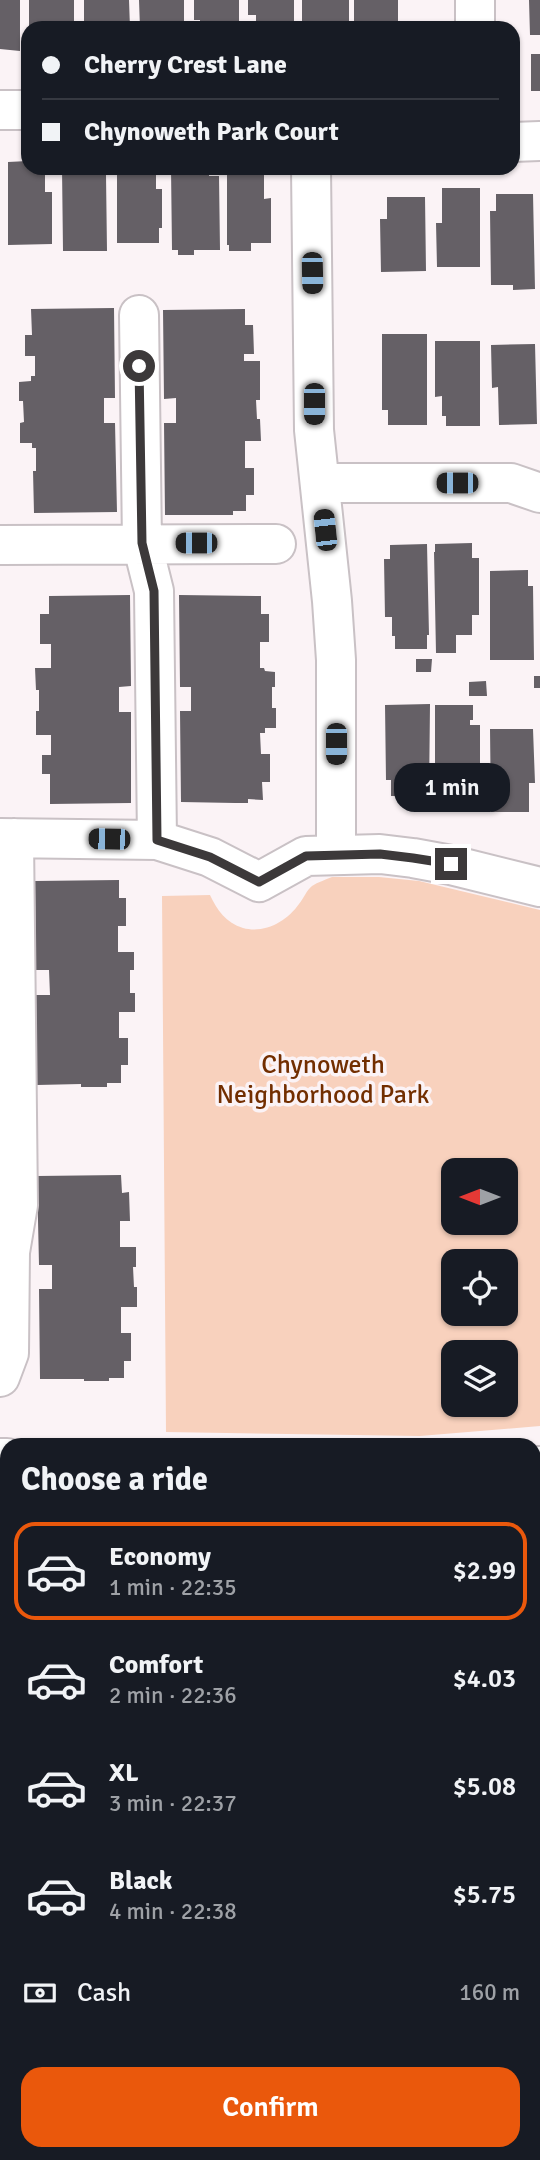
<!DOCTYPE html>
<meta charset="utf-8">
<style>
:root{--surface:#171b24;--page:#20242c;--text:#f1f3f6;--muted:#9ea1a6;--line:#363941;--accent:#ea580c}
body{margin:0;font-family:Signika,sans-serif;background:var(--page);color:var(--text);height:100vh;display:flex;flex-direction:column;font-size:26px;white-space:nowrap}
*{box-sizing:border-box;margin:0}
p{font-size:23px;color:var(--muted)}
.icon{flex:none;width:38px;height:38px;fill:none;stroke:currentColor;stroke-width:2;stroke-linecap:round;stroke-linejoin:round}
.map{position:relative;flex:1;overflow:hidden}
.side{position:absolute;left:0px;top:1438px;width:541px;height:723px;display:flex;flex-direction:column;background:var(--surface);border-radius:21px 21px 0 0;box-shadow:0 2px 5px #0004}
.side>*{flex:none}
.hud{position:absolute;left:21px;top:21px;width:499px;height:154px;border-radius:21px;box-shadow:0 2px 5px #0004;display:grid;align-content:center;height:154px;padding:0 21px;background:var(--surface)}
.needle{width:46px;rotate:270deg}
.fabs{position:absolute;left:441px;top:1158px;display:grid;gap:14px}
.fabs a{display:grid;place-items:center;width:77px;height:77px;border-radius:14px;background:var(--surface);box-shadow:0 2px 5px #0004;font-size:35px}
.end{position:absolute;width:32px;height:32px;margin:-16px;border:9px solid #3c393a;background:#fff;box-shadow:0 0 0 4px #fff}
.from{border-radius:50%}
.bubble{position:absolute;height:49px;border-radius:21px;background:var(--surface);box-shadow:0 2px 5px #0004;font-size:23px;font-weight:600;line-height:49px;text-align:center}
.car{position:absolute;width:21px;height:42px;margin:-21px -10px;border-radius:9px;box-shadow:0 0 5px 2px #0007;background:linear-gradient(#222 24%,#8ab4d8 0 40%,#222 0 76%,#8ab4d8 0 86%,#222 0)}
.hud b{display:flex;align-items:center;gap:24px;height:66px;font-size:26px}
.hud b+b{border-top:2px solid var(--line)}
.hud i{width:18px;height:18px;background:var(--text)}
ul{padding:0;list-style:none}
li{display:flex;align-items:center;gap:21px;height:98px;margin:0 14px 10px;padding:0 7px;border:4px solid transparent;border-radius:21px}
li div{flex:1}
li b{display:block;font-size:26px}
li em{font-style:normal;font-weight:600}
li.current{border-color:var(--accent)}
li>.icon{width:63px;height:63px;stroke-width:1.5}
h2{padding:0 21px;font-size:32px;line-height:84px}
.pay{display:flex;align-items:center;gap:18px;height:77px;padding:0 21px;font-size:26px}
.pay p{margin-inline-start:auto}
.primary-button{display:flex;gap:14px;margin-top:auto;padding:14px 21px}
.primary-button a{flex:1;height:80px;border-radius:21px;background:var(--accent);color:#fff;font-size:28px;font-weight:600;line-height:80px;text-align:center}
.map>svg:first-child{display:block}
.green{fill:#f8d1bd;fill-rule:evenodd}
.building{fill:#656066}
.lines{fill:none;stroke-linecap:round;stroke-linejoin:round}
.minor-casing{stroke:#c9c1c5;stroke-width:42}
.minor{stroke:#fff;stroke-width:38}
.route{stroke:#3c393a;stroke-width:9}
.labels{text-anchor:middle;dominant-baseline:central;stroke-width:7;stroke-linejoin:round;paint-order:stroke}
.park-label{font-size:26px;fill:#722e00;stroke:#fbf3f6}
</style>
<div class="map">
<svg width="540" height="2160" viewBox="0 0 540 2160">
<rect width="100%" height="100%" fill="#fbf3f6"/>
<!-- green -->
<path class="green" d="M332,877H379L419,881L540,910V1426L420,1436L166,1432L162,896L210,895C217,910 226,923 243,928C265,934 287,921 299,904C304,898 306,891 312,886C318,882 325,880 332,877ZM453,1171H506V1223H453ZM453,1262H506V1314H453ZM453,1353H506V1405H453Z"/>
<!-- building -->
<path class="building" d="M0,0H20V51L0,49Z
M29,0H74V28H29Z
M84,0H129L130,28H84Z
M139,0H184V28H140Z
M194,0H239V28H200V20H194Z
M248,0H294V28H256V15H248Z
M302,0H349V28H302Z
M354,0H398V28H354Z
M529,0H540V35H530Z
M531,54H540V91H531Z
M28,161V168H45V192H52V244L8,245V162Z
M62,168H100V175H106L107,251H63Z
M117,168H156V189H162V228H159V243H117Z
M171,168H209V176H219L220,250H194V255H178V250H172Z
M229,168H264V199L271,198V243H251V251H229V245H227V170Z
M442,188H480V267H437L436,223H442Z
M496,194H533L535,289L513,290V285H491L490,211H496Z
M387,197H425L426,271L381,272L380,219H387Z
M114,308L115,398H104V423H115L117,512L34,513L33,471H36V448H32V443H20V423L24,422L23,401H19V382L31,381V376H35V356H25V335H32L31,309Z
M245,309V325H253L254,354H244V361H260V400H256L257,419H260L261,441H245V468H254V495H246V511H233V515H165L164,423H176V398L164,399L163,310Z
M382,334H427V425H388V410H382Z
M435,341H480V426H446V416H442V396L435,397Z
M535,344L537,424L499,425L498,387L492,388L491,345Z
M472,543V558H479V615H472V635H456V653H436L434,552H435V544Z
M427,544L429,635H427V649H395V636H392V617H385L384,559H390V545Z
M528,570V586H533L534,660H490V571Z
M130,595L131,686L119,687V712H131V803L50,804V774H42V755H51V735H36V711H39V690H36L35,668H51V644H40V614H49V596Z
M179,595L261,596V614H269V642H260V668H264L265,671L275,672V687H272V708H276V728H265V733H260L261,754H270V782H262L263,800L248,799V803H235L181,802L180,711H191V687H180Z
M416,659H432L431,672H416Z
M534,676H540V688H534Z
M486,681L487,696H469V682Z
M430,704L429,796H391V780H386L385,705Z
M435,705H473V720H470V725H480V781H475V796H435Z
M490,729H533L535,783H529V812H491Z
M119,880V898H126V926H118V952H134V970H130V993H135V1012H119V1038H128V1065H121V1083H107V1087H81V1084L37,1085L36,995H50L49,970H36L35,881Z
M121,1175L122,1193L129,1192L130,1221H120V1247H136V1267H133L134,1287H137V1307H121V1333H131V1361H124V1378H109V1381H84V1379H40L39,1289H52V1265H39L37,1176Z
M0,1533H7V1606H0Z
M534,1533H540V1610H536Z
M534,1662H540V1701L534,1702Z
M0,1678H7V1761H0Z
M534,1711H540V1759H534Z
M534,1806H540V1883H534Z
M534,1901H540V1974H534Z
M534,1985H540V2025H534Z
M534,2079H540V2157H524V2154H534Z
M136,2154H208V2160H136Z
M298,2154H381L382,2160H298Z"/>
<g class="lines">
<defs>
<path id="minor" d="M475,28V0
M0,110H28
M513,142L540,141
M311,168L314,430L332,601L336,660V854
M139,315L142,543L154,591L157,840
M320,483H511L540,493
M0,545L276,544
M0,838L157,840L210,857L259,882L306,856L380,854L413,858L451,865L540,887
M0,1377L9,1353L10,1252L18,1205L14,838
M0,1458H7
M534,1466H540
M0,1846H7
M63,2154V2160
M451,2154V2160"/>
</defs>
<!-- minor casing -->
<use href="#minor" class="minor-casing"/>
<!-- minor -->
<use href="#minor" class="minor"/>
</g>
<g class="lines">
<!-- route -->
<path class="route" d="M139,366L142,543L154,591L157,840L210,857L259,882L306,856L380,854L413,858L451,864"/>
</g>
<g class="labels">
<!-- park labels -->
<g class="park-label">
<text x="323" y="1065">Chynoweth<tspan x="323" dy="30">Neighborhood Park</tspan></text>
</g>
</g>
</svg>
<div class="fabs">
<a><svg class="needle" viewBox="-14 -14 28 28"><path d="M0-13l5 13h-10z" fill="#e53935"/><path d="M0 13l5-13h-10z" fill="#9ea1a6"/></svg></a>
<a><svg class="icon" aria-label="locate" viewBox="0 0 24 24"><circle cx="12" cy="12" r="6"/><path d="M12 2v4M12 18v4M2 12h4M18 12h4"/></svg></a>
<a><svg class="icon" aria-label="layers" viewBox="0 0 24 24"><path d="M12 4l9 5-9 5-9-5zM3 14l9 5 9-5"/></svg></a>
</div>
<i class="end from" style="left:139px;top:366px"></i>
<i class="end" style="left:451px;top:864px"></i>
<div class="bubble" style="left:394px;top:763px;width:116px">1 min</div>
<i class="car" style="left:312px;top:273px;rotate:179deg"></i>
<i class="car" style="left:314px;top:404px;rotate:180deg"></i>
<i class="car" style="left:457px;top:483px;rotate:270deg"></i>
<i class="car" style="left:325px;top:530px;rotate:354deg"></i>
<i class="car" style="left:196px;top:543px;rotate:270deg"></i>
<i class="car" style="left:336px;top:744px;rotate:180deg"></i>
<i class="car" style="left:109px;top:839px;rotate:271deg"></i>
<div class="hud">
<b><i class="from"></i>Cherry Crest Lane</b>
<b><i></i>Chynoweth Park Court</b>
</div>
<section class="side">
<h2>Choose a ride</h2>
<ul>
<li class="current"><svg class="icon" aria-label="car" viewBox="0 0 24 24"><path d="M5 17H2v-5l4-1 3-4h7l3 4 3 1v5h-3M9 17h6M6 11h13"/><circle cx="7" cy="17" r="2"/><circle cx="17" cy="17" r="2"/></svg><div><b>Economy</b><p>1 min · 22:35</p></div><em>$2.99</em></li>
<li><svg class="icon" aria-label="car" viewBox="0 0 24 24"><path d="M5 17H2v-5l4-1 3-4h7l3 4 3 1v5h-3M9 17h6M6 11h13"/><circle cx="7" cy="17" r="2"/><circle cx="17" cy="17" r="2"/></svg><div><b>Comfort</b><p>2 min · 22:36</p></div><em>$4.03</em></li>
<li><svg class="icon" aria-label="car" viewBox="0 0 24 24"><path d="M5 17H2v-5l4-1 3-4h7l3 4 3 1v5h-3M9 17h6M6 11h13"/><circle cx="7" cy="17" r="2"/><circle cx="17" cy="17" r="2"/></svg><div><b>XL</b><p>3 min · 22:37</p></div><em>$5.08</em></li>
<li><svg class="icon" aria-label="car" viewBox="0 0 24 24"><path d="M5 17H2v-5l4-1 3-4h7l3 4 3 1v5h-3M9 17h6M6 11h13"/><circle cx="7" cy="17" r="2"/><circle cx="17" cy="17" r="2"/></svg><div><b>Black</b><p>4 min · 22:38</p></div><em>$5.75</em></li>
</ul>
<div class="pay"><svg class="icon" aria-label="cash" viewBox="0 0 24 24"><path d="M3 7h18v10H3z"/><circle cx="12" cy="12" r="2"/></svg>Cash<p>160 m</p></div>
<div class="primary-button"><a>Confirm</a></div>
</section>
</div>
